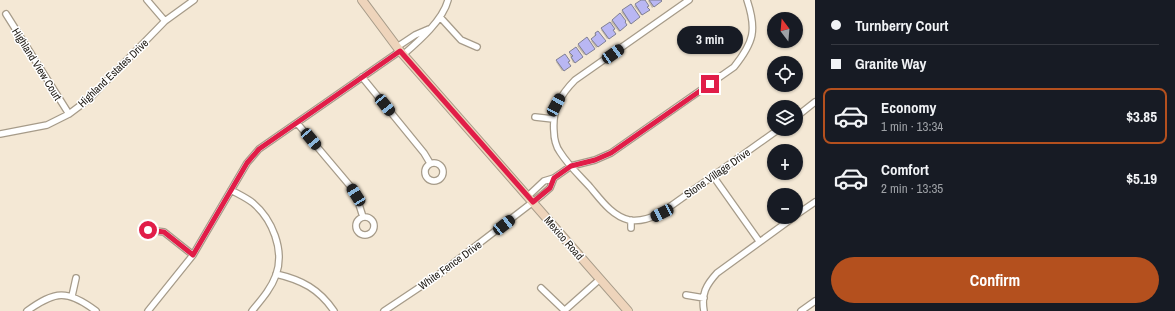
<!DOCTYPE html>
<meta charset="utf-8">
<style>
:root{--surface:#171b24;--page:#20242c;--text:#f1f3f6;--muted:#9ea1a6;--line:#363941;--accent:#b4501e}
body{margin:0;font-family:"Archivo Narrow",sans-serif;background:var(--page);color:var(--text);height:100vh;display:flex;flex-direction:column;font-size:15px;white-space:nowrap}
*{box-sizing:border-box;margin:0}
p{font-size:13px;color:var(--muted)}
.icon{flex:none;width:22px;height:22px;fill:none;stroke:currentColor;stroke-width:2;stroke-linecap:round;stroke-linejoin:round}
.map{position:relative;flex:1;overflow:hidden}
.side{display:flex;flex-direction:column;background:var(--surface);width:360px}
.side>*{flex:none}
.banner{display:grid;align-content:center;height:88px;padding:0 16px;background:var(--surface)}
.needle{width:26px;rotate:344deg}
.tools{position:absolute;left:767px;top:12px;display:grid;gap:8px}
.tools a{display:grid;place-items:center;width:36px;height:36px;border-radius:50%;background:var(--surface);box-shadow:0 1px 3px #0004;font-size:20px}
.end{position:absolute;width:18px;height:18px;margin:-9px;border:5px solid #e11d48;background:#fff;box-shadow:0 0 0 2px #fff}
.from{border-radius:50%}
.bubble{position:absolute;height:28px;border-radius:14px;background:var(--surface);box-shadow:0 1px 3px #0004;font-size:13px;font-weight:700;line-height:28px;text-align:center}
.car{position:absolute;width:12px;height:24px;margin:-12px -6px;border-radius:5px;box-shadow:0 0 3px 1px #0007;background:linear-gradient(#222 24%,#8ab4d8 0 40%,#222 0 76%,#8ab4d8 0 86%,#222 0)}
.banner b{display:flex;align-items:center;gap:14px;height:38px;font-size:15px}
.banner b+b{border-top:1px solid var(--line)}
.banner i{width:10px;height:10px;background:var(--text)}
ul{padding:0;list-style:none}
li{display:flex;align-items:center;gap:12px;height:56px;margin:0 8px 6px;padding:0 8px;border:2px solid transparent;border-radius:8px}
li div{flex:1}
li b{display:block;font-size:15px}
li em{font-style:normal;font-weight:700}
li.active{border-color:var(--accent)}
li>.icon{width:36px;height:36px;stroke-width:1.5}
.cta{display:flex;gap:8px;margin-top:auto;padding:8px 16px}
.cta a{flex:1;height:46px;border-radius:24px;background:var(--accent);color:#fff;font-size:16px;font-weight:700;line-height:46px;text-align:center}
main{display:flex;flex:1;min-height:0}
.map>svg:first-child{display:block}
.shadow{fill:#0003}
.building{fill:#b9b7f3;stroke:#808093}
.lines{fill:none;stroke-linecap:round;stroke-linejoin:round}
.street-casing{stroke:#a69b89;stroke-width:8}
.secondary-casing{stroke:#a69b89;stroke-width:10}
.street{stroke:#fff;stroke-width:5.5}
.secondary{stroke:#eed4bb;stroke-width:8}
.route{stroke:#e11d48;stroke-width:5}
.labels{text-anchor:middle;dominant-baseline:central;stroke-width:3;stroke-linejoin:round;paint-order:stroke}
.street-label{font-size:11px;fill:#1c1812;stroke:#fff}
</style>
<main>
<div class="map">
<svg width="815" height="311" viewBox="0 0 815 311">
<rect width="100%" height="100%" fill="#f4e8d5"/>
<!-- shadow -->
<path class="shadow" d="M643,0L647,11L641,15L634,6Z
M649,0H660L661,1L652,8L648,1Z
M631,6L638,18L630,24L621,12Z
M612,20L624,28L619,32L611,22Z
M609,24L613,35L607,39L601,30Z
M598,32L604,42L596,48L591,41L596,37L594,35Z
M586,39L592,50L584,55L577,46Z
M570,52L581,58L573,63L569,53Z
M557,61L567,62L568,67L562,71L556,62Z"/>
<!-- building -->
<path class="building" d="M641,0H645L649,6L647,7L650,10L642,15L635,4Z
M649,0H661L662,1L654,7Z
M631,4L640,17L631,24L622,10Z
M620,13L626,21L625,22L627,25L620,31L612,20Z
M610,22L615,29L613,30L616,34L609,39L601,28Z
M598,31L606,41L598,47L591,39L596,35L595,33Z
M587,37L595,49L586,55L578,44Z
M576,47L583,57L575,63L571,57L573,56L569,52Z
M565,54L570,61L568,62L571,66L564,71L556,60Z"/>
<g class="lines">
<defs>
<path id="street" d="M147,0L165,21
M689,0L575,80C560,95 552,110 554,132C554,138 556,147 560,152C568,165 580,176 590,187C601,200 612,216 629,220C641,222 651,218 661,213L779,129
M6,14L69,114
M440,17L461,40L477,47
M397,47L415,35L429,29
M404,54C419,41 443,20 448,0
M362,77L424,153L430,163
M535,117L553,119
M796,117L815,102
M297,123L351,187L356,195L363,217
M0,134L47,125L69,114L89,99L165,21L194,0
M425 172a9 9 0 1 1 18 0a9 9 0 1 1-18 0Z
M713,176L759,241
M231,190C238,194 247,198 253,203C272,219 285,250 276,275C271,289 261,300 252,311
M528,196L544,181L554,178L571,166L595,160L611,153L734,67C754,42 757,30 747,0
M796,215L815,202
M356 226a9 9 0 1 1 18 0a9 9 0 1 1-18 0Z
M631,228V220
M148,230L164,232L193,255
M276,274C302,280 319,289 334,311
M541,288L564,310
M686,295L704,298
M72,296L76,278
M27,311C55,291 67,289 96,311
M148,311L193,255L247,163L259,149L400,51
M384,311L438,275L542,195L550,188L554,178
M564,311L600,279
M704,311C701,294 706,285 717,273L794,217
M801,311L815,301"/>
<path id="secondary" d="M362,0L400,51L628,311"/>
</defs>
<!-- street casing -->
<use href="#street" class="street-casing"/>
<!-- secondary casing -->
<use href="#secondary" class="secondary-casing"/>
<!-- street -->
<use href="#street" class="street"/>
<!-- secondary -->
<use href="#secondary" class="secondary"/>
</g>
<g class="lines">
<!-- route -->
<path class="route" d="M148,230L164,232L193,255L247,163L259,149L400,51L533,202L550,188L554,178L571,166L595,160L611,153L710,84"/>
</g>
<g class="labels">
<!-- street labels -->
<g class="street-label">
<text transform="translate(37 64) rotate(58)">Highland View Court</text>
<text transform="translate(113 73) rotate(-44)">Highland Estates Drive</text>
<text transform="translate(717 173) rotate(-35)">Stone Village Drive</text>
<text transform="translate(564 238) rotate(49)">Mexico Road</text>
<text transform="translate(450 265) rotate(-36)">White Fence Drive</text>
</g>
</g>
</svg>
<div class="tools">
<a><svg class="needle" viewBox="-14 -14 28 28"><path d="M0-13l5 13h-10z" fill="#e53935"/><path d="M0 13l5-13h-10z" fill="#9ea1a6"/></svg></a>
<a><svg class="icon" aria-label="locate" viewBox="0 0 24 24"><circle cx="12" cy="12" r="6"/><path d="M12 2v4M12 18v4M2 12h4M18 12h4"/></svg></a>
<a><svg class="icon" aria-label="layers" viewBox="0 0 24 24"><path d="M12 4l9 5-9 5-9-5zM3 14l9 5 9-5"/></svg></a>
<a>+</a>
<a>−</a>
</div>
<i class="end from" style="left:148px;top:230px"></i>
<i class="end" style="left:710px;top:84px"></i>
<div class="bubble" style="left:677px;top:26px;width:66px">3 min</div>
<i class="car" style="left:613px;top:54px;rotate:55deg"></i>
<i class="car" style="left:385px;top:105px;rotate:141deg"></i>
<i class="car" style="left:556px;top:105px;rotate:28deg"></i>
<i class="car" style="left:311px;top:139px;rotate:140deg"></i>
<i class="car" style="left:356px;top:195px;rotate:328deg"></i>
<i class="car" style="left:662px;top:213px;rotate:244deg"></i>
<i class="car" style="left:504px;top:225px;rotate:52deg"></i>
</div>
<section class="side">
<div class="banner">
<b><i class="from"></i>Turnberry Court</b>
<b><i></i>Granite Way</b>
</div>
<ul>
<li class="active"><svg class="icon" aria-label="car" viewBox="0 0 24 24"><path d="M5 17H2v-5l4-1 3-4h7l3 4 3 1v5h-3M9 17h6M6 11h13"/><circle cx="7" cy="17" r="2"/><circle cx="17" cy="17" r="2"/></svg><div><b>Economy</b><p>1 min · 13:34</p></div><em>$3.85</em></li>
<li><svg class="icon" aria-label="car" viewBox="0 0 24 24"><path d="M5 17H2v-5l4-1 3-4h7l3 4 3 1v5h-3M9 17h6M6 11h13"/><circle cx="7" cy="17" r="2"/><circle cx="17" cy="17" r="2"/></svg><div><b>Comfort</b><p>2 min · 13:35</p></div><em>$5.19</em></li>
</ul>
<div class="cta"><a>Confirm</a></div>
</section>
</main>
